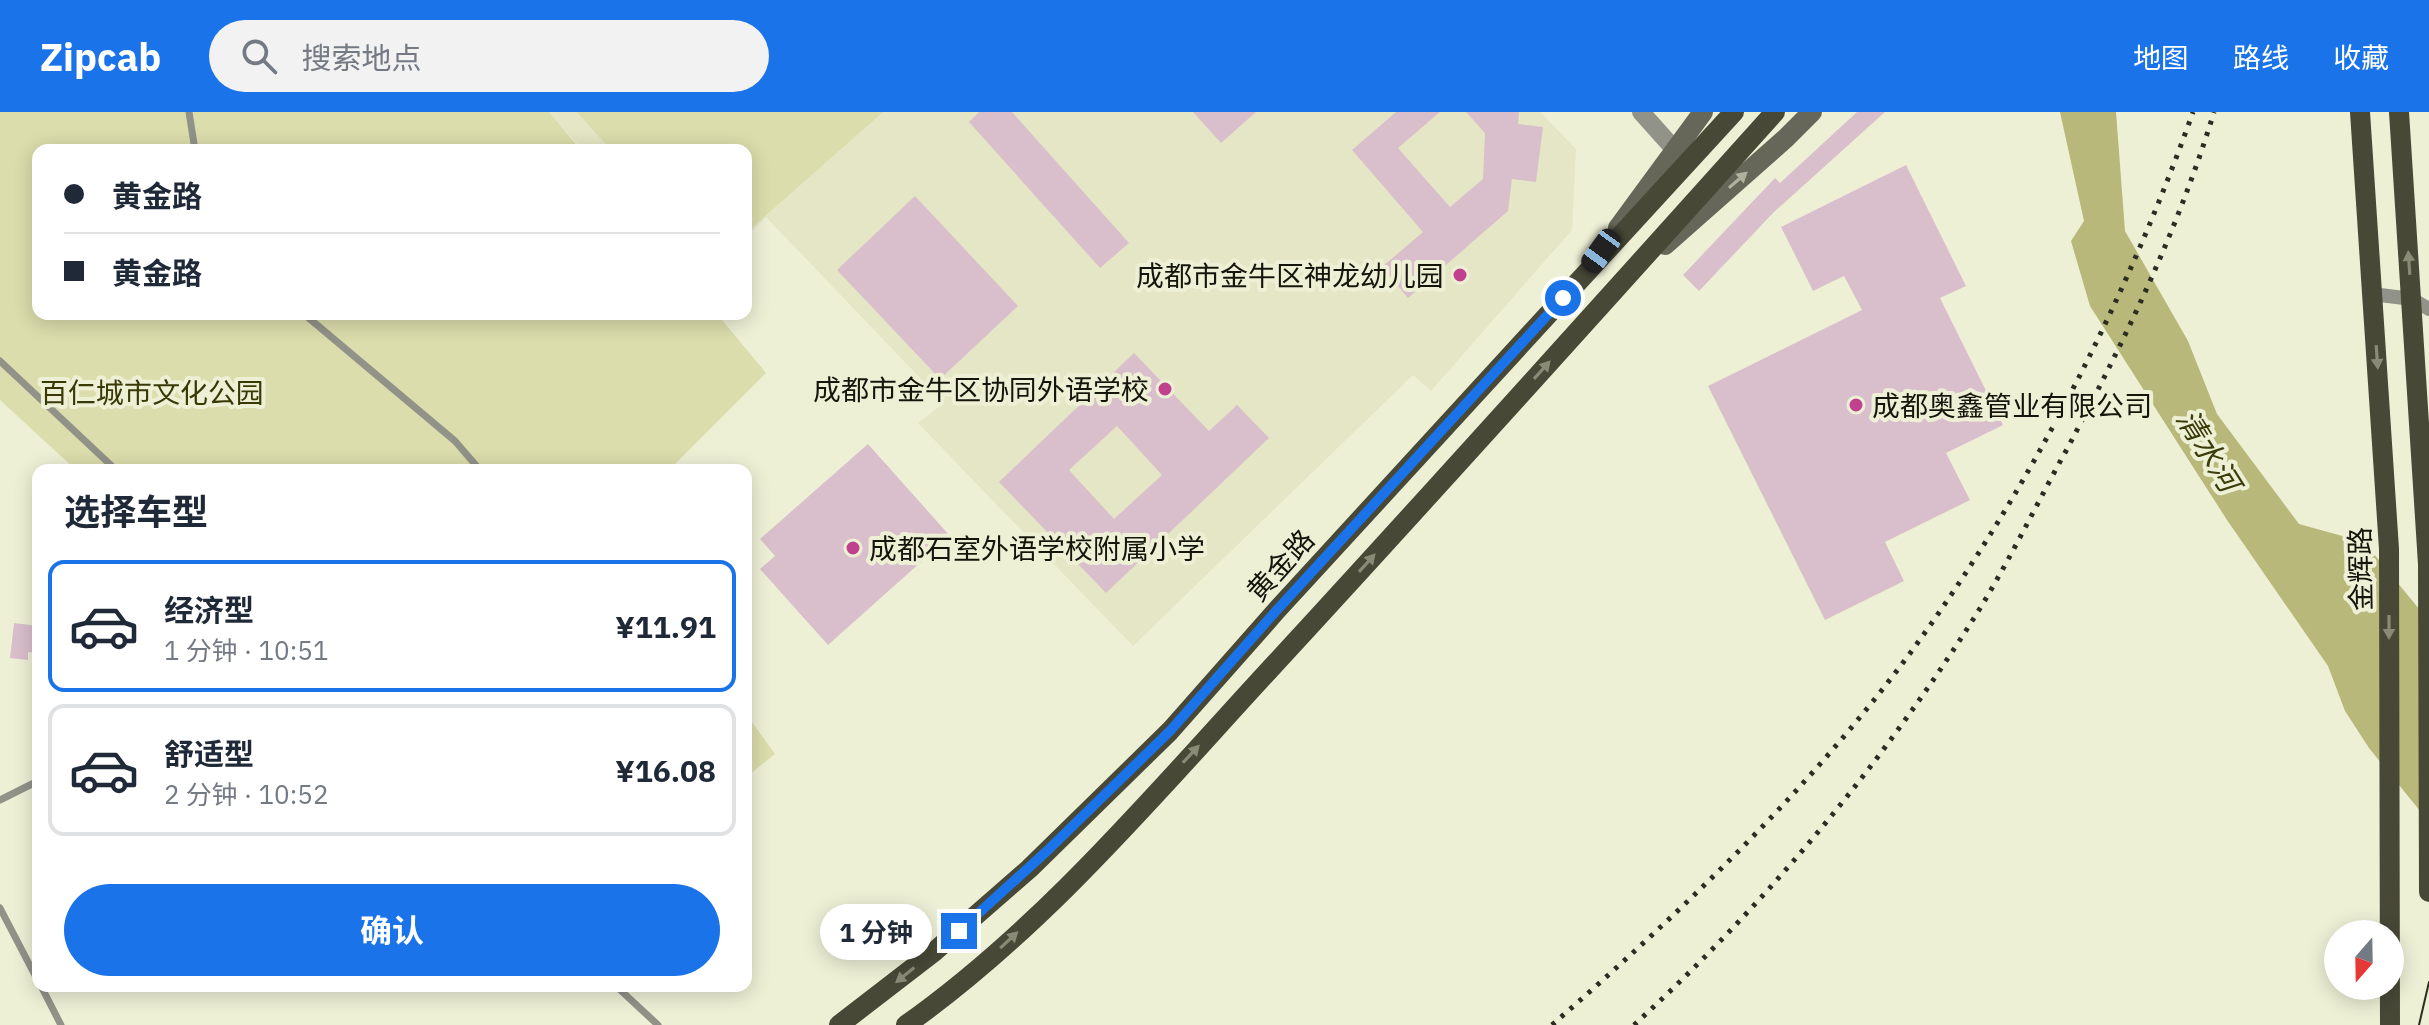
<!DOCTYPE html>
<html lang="zh">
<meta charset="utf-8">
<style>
:root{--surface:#fff;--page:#f2f2f3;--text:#1f2937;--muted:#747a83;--line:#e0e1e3;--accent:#1a73e8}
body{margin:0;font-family:"IBM Plex Sans","Noto Sans SC",sans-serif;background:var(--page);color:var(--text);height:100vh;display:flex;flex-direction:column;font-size:30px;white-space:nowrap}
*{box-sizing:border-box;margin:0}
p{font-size:26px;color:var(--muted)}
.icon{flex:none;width:44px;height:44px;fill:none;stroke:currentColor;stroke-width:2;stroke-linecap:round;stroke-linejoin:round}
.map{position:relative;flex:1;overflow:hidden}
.drawer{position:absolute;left:32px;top:352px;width:720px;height:528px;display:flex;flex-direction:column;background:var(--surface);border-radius:16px;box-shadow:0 4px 20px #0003}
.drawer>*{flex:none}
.banner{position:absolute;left:32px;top:32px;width:720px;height:176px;border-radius:16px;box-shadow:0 4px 20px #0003;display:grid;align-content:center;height:176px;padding:0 32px;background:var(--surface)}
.needle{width:52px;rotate:200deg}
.tools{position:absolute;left:2324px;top:808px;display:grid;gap:16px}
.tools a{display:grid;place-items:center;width:80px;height:80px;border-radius:50%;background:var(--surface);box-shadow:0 4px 20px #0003;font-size:40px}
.end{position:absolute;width:36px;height:36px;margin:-18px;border:10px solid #1a73e8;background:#fff;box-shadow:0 0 0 4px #fff}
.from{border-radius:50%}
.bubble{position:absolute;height:56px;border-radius:28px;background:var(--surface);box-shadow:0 4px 20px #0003;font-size:26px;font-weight:700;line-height:56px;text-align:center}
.car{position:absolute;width:24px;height:48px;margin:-24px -12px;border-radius:10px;box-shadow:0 0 6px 2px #0007;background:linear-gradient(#222 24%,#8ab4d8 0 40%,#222 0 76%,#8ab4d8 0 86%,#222 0)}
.banner b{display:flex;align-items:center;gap:28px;height:76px;font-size:30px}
.banner b+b{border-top:2px solid var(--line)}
.banner i{width:20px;height:20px;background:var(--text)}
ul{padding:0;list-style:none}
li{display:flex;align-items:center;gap:24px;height:132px;margin:0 16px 12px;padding:0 16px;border:4px solid var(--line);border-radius:16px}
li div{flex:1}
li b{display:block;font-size:30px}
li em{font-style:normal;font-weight:700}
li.selected{border-color:var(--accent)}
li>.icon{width:72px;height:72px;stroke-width:1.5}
h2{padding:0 32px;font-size:36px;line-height:96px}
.cta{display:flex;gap:16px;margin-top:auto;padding:16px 32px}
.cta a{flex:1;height:92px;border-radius:48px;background:var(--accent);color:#fff;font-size:32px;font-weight:700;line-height:92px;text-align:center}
header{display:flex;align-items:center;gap:48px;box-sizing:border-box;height:112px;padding:0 40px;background:var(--accent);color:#fff}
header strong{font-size:38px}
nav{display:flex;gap:44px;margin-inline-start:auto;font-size:28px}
.search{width:560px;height:72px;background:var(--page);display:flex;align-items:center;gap:20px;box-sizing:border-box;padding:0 28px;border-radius:44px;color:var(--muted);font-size:30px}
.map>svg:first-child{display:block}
.built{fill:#e5e6c5}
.green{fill:#dcddac}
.water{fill:#b7b87a}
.building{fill:#d9bfcc;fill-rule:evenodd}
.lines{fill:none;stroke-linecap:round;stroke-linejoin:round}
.service{stroke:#919288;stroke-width:7}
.minor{stroke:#919288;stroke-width:14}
.tertiary{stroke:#919288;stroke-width:18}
.secondary{stroke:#666758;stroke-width:20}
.primary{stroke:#484837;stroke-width:20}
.tram{stroke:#2c2d22;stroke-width:2}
.rail{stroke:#2c2d22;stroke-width:5;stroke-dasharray:4 8;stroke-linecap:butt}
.oneway{fill:#b1b29d}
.oneway2{fill:#8a8b77}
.route{stroke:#1a73e8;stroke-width:10}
.poi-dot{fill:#c0418e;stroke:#eef0d6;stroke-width:3}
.labels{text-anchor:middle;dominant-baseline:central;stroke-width:8;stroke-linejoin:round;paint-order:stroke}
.poi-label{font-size:28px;fill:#15150c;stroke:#eef0d6;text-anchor:end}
.park-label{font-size:28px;fill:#393906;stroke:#eef0d6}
.street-label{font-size:28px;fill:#15150c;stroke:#eef0d6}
.water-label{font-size:30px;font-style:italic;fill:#3c3c0b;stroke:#eef0d6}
</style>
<header>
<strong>Zipcab</strong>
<div class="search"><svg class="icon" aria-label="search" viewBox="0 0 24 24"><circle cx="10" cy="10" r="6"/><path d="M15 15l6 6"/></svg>搜索地点</div>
<nav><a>地图</a><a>路线</a><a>收藏</a></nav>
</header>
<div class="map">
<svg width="2429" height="913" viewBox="0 0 2429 913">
<rect width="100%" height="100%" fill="#eef0d6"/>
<!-- built -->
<path class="built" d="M548,0H1540L1576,37L1572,118L1431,279L1413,263L1133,534L918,311L944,291L766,105L746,125V38H583Z"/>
<!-- green -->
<path class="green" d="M0,0H549L581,38H38V202H717L766,261L669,358H76L0,288Z
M577,0H883L746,121V38H611Z
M746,602L775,642L746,665Z"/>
<!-- water -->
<path class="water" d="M2060,0H2116L2125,119L2188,229L2217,302L2299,412L2364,430L2429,509V710L2369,636L2345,599L2328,554L2227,408L2090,194L2071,129L2084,109Z"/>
<!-- building -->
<path class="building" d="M979,0H1012L1129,131L1100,156L969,10Z
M1193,0H1256L1221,31Z
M1396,0H1440L1398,36L1450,95L1483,67L1485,21L1466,0H1519L1518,12L1543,15L1536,70L1512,67L1508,99L1408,186L1382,155L1423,120L1352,38Z
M1857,0H1885L1774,100L1699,179L1683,163L1775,66L1780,71Z
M1906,53L1966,174L1940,186L2003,313L1946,341L1970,388L1885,430L1904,469L1825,508L1708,274L1862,198L1844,164L1813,179L1781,115Z
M915,84L1018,194L940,267L837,158Z
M1134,241L1209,319L1237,293L1269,326L1106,481L999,370ZM1117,314L1162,363L1114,407L1069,358Z
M868,332L950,424L828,533L760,457L775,444L760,427Z
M14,511L38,514V541L28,540V548L10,546Z"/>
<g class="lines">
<!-- service -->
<path class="service" d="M189,0L195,38
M304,202L455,329L480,358
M0,249L116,358
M0,688L38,669
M0,796L38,869
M41,874L61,913
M616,874L658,913"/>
<!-- minor -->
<path class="minor" d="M2372,182L2412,187L2429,197"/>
<!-- tertiary -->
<path class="tertiary" d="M1641,0L1675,38"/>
<!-- secondary -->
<path class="secondary" d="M1618,116L1703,0
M1665,133L1786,26L1812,0"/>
<!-- primary -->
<path class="primary" d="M2360,0L2389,437L2390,913
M2399,0L2428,452L2429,780
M839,913L935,839L1029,757L1170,619L1276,499L1734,0
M906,913C1040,818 1149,689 1260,568C1433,381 1604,190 1775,0"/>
<!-- tram -->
<path class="tram" d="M2419,913L2429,870"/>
<!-- rail -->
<path class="rail" d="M1552,913C1680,801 1806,681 1908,544C2028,381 2125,191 2193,0
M1634,913C1763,795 1880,655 1974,506C2008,452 2036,393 2067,337C2125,228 2178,118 2214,0"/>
</g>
<!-- one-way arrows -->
<defs><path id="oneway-solid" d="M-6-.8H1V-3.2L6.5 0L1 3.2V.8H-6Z" transform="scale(2)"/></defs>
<use class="oneway" href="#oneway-solid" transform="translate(1738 68) rotate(-41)"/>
<g class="oneway2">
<use href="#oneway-solid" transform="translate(2409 151) rotate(-94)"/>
<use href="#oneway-solid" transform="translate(2377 245) rotate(86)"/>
<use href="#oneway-solid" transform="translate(1542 258) rotate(-48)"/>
<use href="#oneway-solid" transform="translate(1367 451) rotate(-48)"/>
<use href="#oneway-solid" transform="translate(2389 515) rotate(90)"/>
<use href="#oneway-solid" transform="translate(1191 642) rotate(-47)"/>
<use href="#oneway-solid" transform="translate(1009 828) rotate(-43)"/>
<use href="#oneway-solid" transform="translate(905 863) rotate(141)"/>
</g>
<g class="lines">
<!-- route -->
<path class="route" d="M959,819L1047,739L1170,619L1276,499L1563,186"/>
</g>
<!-- markers -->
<g class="poi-dot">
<circle cx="1460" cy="163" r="8"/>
<circle cx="1165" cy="277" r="8"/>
<circle cx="1856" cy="293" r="8"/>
<circle cx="853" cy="436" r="8"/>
</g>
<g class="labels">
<!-- poi labels -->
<g class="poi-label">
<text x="1444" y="163">成都市金牛区神龙幼儿园</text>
<text x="1149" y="277">成都市金牛区协同外语学校</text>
<text x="1872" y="293" text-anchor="start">成都奥鑫管业有限公司</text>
<text x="869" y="436" text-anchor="start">成都石室外语学校附属小学</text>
</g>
<!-- park labels -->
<g class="park-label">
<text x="152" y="280">百仁城市文化公园</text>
</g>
<!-- street labels -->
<g class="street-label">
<text transform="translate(1280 453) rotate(-48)">黄金路</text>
<text transform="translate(2360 457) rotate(-91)">金辉路</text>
</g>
<!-- water labels -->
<g class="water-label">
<text transform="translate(2209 338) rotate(58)">清水河</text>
</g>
</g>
</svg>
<div class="tools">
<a><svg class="needle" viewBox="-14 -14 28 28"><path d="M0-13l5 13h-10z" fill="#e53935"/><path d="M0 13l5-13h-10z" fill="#747a83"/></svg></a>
</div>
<i class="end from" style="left:1563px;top:186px"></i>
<i class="end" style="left:959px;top:819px"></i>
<div class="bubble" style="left:820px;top:792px;width:112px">1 分钟</div>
<i class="car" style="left:1601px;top:139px;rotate:216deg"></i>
<div class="banner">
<b><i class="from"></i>黄金路</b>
<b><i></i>黄金路</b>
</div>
<section class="drawer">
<h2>选择车型</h2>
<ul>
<li class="selected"><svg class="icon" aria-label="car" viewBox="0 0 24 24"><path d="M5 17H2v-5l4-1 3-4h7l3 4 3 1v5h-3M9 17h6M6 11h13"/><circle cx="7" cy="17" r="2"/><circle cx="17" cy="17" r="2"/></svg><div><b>经济型</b><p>1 分钟 · 10:51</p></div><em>¥11.91</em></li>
<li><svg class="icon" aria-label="car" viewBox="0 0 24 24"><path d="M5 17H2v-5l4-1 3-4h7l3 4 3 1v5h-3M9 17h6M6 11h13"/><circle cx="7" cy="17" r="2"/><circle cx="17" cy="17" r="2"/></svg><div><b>舒适型</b><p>2 分钟 · 10:52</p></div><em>¥16.08</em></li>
</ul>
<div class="cta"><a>确认</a></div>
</section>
</div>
